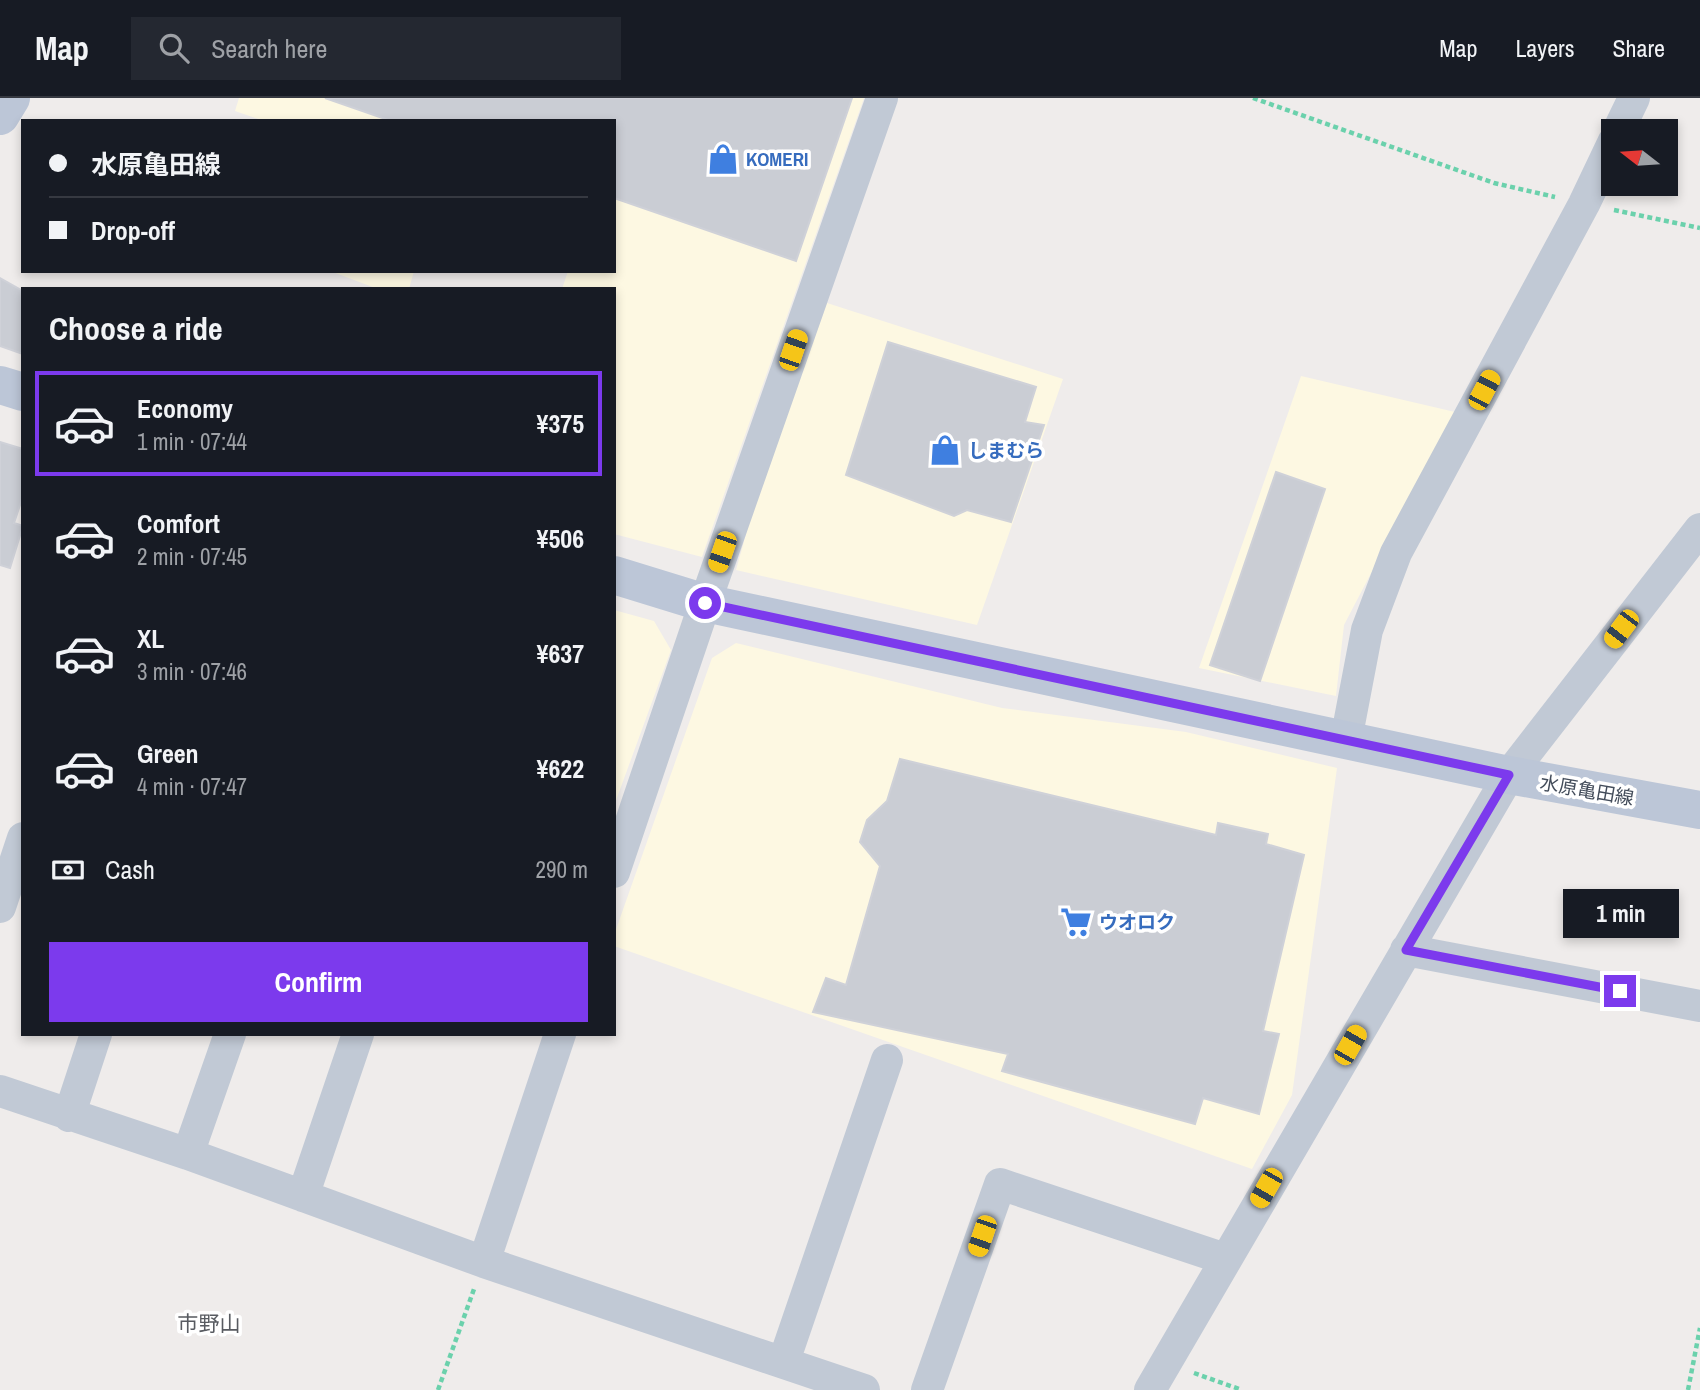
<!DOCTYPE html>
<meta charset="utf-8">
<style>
:root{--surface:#171b24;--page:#242831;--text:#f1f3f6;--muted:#9ea1a6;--line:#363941;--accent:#7c3aed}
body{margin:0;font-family:"Archivo Narrow","Noto Sans JP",sans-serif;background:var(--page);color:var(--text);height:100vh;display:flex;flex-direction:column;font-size:26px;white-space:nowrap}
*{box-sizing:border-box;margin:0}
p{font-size:23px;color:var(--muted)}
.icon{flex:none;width:38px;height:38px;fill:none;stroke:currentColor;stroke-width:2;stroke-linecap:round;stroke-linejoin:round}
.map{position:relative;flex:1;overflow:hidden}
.panel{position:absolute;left:21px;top:189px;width:595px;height:749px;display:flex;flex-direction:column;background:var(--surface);border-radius:0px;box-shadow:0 4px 10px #0003}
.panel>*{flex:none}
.hud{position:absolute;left:21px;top:21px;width:595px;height:154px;border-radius:0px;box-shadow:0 4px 10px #0003;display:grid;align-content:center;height:154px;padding:0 28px;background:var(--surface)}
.needle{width:46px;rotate:287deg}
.tools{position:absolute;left:1601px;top:21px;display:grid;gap:14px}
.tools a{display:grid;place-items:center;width:77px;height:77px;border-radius:0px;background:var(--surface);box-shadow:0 4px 10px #0003;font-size:35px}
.end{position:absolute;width:32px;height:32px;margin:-16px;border:9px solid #7c3aed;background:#fff;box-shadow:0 0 0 4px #fff}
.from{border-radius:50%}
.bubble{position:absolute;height:49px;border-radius:0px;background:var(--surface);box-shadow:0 4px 10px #0003;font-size:23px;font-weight:800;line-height:49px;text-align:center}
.car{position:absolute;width:21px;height:42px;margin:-21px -10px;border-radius:9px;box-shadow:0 0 5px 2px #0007;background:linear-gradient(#f5c518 24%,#345 0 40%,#f5c518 0 76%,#345 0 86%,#f5c518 0)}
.hud b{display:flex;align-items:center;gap:24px;height:66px;font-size:26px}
.hud b+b{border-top:2px solid var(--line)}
.hud i{width:18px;height:18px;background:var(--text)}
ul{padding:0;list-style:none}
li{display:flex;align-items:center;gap:21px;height:105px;margin:0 14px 10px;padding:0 14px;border:4px solid transparent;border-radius:0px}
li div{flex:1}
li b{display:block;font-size:26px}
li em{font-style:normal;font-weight:800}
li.current{border-color:var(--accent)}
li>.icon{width:63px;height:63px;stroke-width:1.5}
h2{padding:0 28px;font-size:32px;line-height:84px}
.pay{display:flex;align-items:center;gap:18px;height:77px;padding:0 28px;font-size:26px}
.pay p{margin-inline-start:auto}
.action{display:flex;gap:14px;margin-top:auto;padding:14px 28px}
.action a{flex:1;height:80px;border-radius:0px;background:var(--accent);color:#fff;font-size:28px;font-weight:800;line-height:80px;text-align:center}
header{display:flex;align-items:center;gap:42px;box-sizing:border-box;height:98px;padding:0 35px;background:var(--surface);border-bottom:2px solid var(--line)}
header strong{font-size:33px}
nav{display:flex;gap:38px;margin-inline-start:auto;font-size:24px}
.search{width:490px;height:63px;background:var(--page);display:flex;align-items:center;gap:18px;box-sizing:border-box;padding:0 24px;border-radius:0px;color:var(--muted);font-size:26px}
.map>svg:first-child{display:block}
.commercial{fill:#fdf8e2}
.building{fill:#cacdd4;stroke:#cfd1d8;stroke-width:2}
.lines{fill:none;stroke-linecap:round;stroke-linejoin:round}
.path{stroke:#6bd1ac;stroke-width:4.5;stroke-dasharray:5 3.5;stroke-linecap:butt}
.street{stroke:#c1c9d5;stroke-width:32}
.secondary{stroke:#bcc6d7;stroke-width:38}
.route{stroke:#7c3aed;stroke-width:9}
.labels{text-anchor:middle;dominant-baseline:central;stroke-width:7;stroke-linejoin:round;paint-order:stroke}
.shop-label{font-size:19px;font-weight:bold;fill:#366cbe;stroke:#fff;text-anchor:start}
.street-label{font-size:19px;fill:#434c5a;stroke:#fff}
.neighbourhood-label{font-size:21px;fill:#585b61;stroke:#fff}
</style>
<header>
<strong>Map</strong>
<div class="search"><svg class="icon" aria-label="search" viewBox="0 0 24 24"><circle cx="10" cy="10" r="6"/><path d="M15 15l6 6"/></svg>Search here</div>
<nav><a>Map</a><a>Layers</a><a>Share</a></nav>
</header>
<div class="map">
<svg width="1700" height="1292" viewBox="0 0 1700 1292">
<rect width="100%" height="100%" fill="#efeceb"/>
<!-- commercial -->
<path class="commercial" d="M239,0H864L702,459L614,436V191H562L568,173H614V23H264L235,13Z
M330,173H414L409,191H378Z
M827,205L1063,281L977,527L736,472L754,407Z
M1301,278L1455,314L1344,527L1336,598L1199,570Z
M614,512L654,523L671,552L614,708Z
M736,545L1002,610L1186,634L1337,670L1292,997L1252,1071L614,848V837L712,560Z"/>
<!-- building -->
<path class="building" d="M325,0H852L796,163L614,100V23H391Z
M0,180L23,193V256L0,248Z
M888,244L1036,289L1025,324L1044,327L1011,424L967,412L954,418L846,377Z
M0,344L23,351V398L14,425L23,428L10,470L0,467Z
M1276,374L1325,391L1260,583L1210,567Z
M900,661L1216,737L1218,725L1268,736L1266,746L1304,757L1263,933L1279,936L1259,1016L1203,1000L1195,1026L1002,973L1008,956L813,914L826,880L846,887L880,768L860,744L867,722L887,703Z"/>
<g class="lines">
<!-- path -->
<path class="path" d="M1253,0L1494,85L1555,99
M1614,112L1700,130
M1194,1275L1242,1292
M438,1292L474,1191
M1688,1292L1700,1230"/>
<!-- street -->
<path class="street" d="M1618,33L1634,0
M1346,642L1367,532L1396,455L1584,106L1614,43
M614,774L705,505L882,0
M0,809L23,740
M1406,852L1700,908
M0,993L188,1056L484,1164L864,1292
M69,1018L96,936
M188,1056L230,936
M303,1098L358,936
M484,1164L560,936
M784,1263L887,962
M927,1292L1000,1086L1225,1161
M1150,1292L1509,677L1700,431"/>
<!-- secondary -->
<path class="secondary" d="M0,18L11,0
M0,287L23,294
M614,477L705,505L1509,677L1700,712"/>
</g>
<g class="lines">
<!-- route -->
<path class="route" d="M705,505L1509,677L1406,852L1620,893"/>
</g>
<!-- icons -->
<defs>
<symbol id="shop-bare" viewBox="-9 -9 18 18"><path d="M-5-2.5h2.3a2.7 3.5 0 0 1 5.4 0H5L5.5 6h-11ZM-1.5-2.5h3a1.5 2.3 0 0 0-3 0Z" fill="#3f7fe0" stroke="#fff" stroke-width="2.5" paint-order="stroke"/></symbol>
<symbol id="supermarket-bare" viewBox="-9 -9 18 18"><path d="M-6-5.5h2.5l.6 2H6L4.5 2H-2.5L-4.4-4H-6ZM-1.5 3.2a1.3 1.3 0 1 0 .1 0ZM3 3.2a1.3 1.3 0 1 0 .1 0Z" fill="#3f7fe0" stroke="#fff" stroke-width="2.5" paint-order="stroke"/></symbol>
</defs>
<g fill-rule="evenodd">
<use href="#shop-bare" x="701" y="39" width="44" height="44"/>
<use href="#shop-bare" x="923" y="330" width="44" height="44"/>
<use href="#supermarket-bare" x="1054" y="802" width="44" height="44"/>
</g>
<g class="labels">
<!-- shop labels -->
<g class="shop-label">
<text x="746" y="61">KOMERI</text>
<text x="968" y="352">しまむら</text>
<text x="1099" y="824">ウオロク</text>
</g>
<!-- street labels -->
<g class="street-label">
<text transform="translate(1587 692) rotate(10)">水原亀田線</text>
</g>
<!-- neighbourhood labels -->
<g class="neighbourhood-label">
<text x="209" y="1225">市野山</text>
</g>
</g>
</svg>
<div class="tools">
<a><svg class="needle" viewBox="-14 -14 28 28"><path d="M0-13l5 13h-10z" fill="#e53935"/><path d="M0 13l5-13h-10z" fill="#9ea1a6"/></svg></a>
</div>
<i class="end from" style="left:705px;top:505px"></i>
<i class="end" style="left:1620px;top:893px"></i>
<div class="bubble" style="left:1563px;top:791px;width:116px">1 min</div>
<i class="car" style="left:793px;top:252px;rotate:19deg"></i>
<i class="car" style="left:1484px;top:292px;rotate:28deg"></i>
<i class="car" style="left:722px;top:454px;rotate:199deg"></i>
<i class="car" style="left:1621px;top:531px;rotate:217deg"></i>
<i class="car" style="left:1350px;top:947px;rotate:30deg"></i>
<i class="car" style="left:1266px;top:1090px;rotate:210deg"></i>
<i class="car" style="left:982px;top:1138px;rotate:199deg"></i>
<div class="hud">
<b><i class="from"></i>水原亀田線</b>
<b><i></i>Drop-off</b>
</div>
<section class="panel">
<h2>Choose a ride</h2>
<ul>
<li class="current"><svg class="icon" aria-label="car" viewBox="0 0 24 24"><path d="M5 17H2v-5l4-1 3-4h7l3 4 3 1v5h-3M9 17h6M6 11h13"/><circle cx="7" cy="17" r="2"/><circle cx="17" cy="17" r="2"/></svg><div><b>Economy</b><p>1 min · 07:44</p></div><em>¥375</em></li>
<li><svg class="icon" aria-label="car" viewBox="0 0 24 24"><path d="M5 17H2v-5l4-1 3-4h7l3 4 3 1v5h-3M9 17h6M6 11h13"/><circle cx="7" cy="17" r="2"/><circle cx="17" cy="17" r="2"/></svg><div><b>Comfort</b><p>2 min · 07:45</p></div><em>¥506</em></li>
<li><svg class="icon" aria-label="car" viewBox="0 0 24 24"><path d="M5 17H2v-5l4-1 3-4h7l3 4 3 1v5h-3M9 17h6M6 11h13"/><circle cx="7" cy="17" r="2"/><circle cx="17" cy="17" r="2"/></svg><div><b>XL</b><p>3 min · 07:46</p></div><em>¥637</em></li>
<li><svg class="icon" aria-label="car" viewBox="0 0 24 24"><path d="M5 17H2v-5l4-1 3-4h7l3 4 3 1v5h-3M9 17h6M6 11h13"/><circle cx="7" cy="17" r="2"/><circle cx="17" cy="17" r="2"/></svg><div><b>Green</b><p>4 min · 07:47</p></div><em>¥622</em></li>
</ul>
<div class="pay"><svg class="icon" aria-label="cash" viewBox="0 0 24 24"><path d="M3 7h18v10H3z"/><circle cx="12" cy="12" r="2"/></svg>Cash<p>290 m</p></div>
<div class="action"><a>Confirm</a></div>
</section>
</div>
